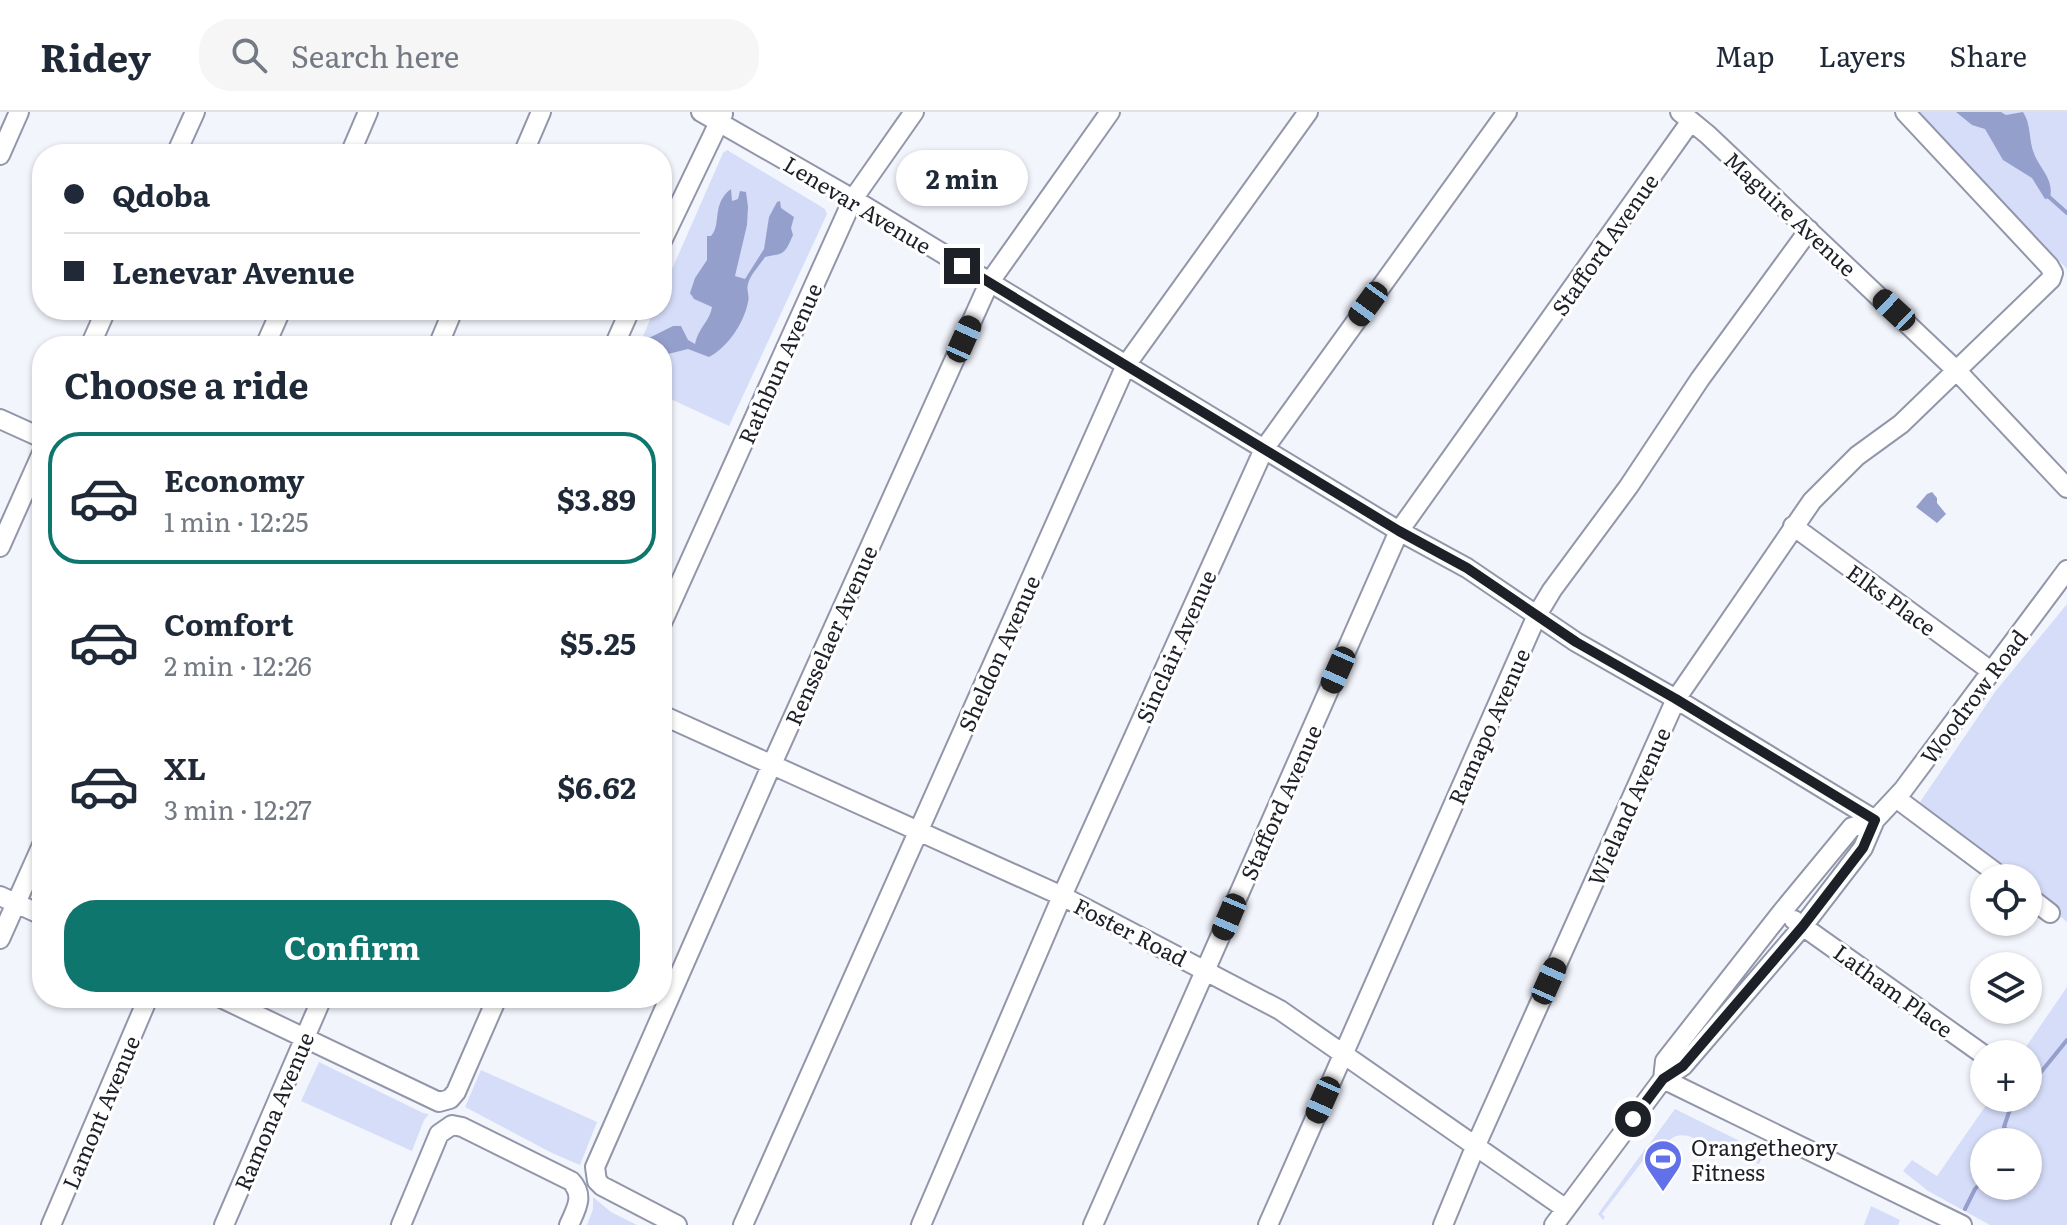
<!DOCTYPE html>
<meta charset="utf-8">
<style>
:root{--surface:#fff;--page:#f6f6f7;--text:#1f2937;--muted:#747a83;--line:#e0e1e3;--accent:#0f766e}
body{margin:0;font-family:Literata,serif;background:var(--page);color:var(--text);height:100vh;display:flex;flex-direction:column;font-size:30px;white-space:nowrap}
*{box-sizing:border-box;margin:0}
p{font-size:26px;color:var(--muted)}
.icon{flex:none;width:44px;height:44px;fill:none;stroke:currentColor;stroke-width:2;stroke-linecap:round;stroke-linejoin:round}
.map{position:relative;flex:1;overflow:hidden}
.drawer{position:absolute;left:32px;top:224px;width:640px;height:672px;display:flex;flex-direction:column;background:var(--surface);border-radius:32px;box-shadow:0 2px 6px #0004}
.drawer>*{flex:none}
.banner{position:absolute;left:32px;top:32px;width:640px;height:176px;border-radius:32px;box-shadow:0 2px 6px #0004;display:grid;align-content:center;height:176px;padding:0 32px;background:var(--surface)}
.buttons{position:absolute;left:1970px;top:752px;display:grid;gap:16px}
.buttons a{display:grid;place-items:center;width:72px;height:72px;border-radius:50%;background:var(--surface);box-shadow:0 2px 6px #0004;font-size:40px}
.end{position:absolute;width:36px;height:36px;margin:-18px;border:10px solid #1e2028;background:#fff;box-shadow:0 0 0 4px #fff}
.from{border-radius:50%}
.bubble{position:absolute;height:56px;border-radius:28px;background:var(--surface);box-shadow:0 2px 6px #0004;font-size:26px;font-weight:700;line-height:56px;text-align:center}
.car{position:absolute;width:24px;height:48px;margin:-24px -12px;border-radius:10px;box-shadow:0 0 6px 2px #0007;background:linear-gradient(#222 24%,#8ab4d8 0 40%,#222 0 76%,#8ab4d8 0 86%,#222 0)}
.banner b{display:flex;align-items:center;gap:28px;height:76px;font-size:30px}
.banner b+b{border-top:2px solid var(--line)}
.banner i{width:20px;height:20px;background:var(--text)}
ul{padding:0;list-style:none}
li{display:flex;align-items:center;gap:24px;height:132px;margin:0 16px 12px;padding:0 16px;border:4px solid transparent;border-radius:32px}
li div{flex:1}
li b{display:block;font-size:30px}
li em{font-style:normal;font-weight:700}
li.active{border-color:var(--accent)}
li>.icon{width:72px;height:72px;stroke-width:1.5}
h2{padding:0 32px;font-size:36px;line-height:96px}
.primary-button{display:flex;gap:16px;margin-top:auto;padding:16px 32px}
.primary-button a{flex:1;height:92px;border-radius:32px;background:var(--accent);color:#fff;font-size:32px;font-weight:700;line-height:92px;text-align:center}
header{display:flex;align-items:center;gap:48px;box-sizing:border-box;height:112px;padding:0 40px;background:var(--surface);border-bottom:2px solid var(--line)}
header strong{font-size:38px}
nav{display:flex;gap:44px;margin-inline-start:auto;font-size:28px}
.search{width:560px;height:72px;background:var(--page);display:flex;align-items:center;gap:20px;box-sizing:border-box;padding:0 28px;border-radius:32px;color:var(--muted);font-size:30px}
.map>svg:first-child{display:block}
.green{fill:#d6ddf9;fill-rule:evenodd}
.water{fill:#959fcb}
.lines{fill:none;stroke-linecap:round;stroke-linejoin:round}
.stream{stroke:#959fcb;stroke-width:4}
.minor-casing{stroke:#9296a9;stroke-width:22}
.minor{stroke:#fff;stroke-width:18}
.route{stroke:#1e2028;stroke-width:10}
.labels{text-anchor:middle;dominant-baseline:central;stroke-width:6;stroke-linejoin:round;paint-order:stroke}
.street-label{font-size:22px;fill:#1e2028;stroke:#fff}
.poi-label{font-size:22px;fill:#1e2028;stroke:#fff;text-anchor:start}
</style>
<header>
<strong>Ridey</strong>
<div class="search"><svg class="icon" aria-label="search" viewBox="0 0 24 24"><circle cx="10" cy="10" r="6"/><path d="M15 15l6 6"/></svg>Search here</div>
<nav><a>Map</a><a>Layers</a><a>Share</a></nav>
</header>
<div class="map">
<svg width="2067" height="1113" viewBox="0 0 2067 1113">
<rect width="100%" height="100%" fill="#f3f5fd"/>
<!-- green -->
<path class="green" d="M1914,0H2067V157Z
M727,38L825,97L827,102L729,314L662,283V234H639L654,198H662V180L723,41Z
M2067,492V810L2054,799L2056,793L2028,772V766H2020L1924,696L1920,690L1995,580Z
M2067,875V1113H1990L1928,1079L1903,1059L1912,1048L1937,1064L1991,986H2028V942H2021ZM1984,1030H2028V1074H1984Z
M319,950L423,1001L429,1002L424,1008L412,1039L301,989Z
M481,958L597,1010L580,1053L552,1041L465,995Z
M1675,997L1764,1041L1759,1052L1755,1051L1758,1043C1739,1032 1725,1033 1703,1035C1696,1022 1671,1017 1666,1035C1665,1039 1667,1044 1667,1049L1648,1034Z
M1645,1037L1668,1053V1056L1648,1042L1602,1102L1605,1105L1603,1108L1598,1102Z
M593,1085L611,1100L637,1113H587L593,1097Z
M1871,1094L1900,1108L1898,1113H1864Z"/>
<!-- water -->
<path class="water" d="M1956,0H2001L2006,3L2023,0C2032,14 2028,29 2035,44C2042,59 2054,68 2050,86L2045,87L2032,66L2003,48L1985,17L1972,13Z
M731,77L732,89L738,87L740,79L746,80L748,95L747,113L735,164L745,167L764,137L769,105L777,90L780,89L781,96L794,105L791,116L793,123C784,144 784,141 765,145C760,153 750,163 748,172C746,178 750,184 748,190C744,211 728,235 709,245L688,237L668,242L662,241V234H647L645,228L673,214H681L688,228L695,232C698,216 710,209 712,195L694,187L690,181L695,166L707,148V124H711C722,112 711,92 731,77Z
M1932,380L1937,386V391L1946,402L1937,411L1916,395L1927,382Z"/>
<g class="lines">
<!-- stream -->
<path class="stream" d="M2048,84L2067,101
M2028,976L2067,928
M2011,1030V1023L2004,1015L2009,1000L2020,986
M1965,1097L1975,1077L1984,1067"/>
<defs>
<path id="minor" d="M701,0L853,87L1399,419L1467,456L1576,530L1676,587L1875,708
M1680,0L1708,23L1957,259L2067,376
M176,42L195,0
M350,42L368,0
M523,42L541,0
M0,43L19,0
M662,129L723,2
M90,234L106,198
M265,234L281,198
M438,234L453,198
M614,234L630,198
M0,307L42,326
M1793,414L1991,559
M0,435L42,341
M662,511L853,87L914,0
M662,603L1062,784L1280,898L1566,1097
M1896,686L2003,766
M0,784L42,803
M2028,784L2050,801
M1794,808L1984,943
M0,827L42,733
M221,886L439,990L450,987L456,980L497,886
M1663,967L1665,949L1781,801L1852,715L1875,708
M1663,967L1962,1113
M51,1113L148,886
M224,1113L322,886
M401,1113L439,1022L452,1013L462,1015L571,1069C585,1084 576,1097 569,1113
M677,1113L602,1074L597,1069L595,1055L772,652L989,171L1110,0
M743,1113L1126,253L1308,0
M921,1113L1062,784L1264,337L1507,0
M1093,1113L1399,419L1691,9
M1268,1113L1537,503L1552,478L1629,374L1700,267L1809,118
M1443,1113L1476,1033L1676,587L1812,389L1857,344L1901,312L2051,167L2053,161L2049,154L1905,0
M1554,1113L1663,967L1683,954L1803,814L1863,736L1875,708L1903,678L2067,458"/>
</defs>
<!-- minor casing -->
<use href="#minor" class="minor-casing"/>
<!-- minor -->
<use href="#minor" class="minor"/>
</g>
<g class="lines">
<!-- route -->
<path class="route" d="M962,154L1399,419L1467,456L1576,530L1676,587L1875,708L1863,736L1803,814L1683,954L1663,967L1633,1007"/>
</g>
<!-- icons -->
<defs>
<symbol id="stadium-pin" viewBox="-11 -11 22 30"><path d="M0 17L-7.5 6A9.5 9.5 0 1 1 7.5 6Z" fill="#6271e9" stroke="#fff"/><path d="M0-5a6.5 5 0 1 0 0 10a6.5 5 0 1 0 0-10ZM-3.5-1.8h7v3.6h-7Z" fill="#fff"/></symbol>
</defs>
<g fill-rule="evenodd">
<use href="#stadium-pin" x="1641" y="1025" width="44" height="60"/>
</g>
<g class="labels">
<!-- street labels -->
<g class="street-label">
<text transform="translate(858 92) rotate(31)">Lenevar Avenue</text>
<text transform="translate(1791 101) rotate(43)">Maguire Avenue</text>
<text transform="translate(1604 132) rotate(-55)">Stafford Avenue</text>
<text transform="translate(779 251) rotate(-66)">Rathbun Avenue</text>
<text transform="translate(1892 487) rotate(36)">Elks Place</text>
<text transform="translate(830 523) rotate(-66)">Rensselaer Avenue</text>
<text transform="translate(1175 534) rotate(-66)">Sinclair Avenue</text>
<text transform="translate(998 541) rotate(-66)">Sheldon Avenue</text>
<text transform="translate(1973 584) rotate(-53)">Woodrow Road</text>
<text transform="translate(1488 614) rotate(-66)">Ramapo Avenue</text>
<text transform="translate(1280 690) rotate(-66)">Stafford Avenue</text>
<text transform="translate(1628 694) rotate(-66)">Wieland Avenue</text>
<text transform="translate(1131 819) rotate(27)">Foster Road</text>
<text transform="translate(1894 878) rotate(36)">Latham Place</text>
<text transform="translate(273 999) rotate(-67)">Ramona Avenue</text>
<text transform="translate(100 1000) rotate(-67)">Lamont Avenue</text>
</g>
<!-- poi labels -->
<g class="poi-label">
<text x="1691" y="1034">Orangetheory<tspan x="1691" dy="25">Fitness</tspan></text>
</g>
</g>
</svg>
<div class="buttons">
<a><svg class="icon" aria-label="locate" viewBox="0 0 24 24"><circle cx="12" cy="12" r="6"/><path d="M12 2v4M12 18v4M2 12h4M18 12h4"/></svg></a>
<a><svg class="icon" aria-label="layers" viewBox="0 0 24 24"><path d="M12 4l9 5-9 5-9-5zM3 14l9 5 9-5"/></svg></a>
<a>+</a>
<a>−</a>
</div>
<i class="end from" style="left:1633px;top:1007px"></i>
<i class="end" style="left:962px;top:154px"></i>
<div class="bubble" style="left:896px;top:38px;width:132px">2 min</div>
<i class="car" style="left:1368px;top:192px;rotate:216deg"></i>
<i class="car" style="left:1894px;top:198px;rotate:313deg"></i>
<i class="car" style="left:964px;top:227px;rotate:24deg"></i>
<i class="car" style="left:1338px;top:558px;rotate:204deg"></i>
<i class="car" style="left:1229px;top:805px;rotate:203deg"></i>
<i class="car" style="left:1549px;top:869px;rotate:24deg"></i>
<i class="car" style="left:1323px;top:988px;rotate:204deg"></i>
<div class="banner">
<b><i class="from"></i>Qdoba</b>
<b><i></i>Lenevar Avenue</b>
</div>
<section class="drawer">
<h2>Choose a ride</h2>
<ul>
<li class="active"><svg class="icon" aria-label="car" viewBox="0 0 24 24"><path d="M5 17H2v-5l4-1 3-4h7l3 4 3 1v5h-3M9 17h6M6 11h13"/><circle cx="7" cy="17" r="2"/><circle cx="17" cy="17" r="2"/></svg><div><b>Economy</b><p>1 min · 12:25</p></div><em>$3.89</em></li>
<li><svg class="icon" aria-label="car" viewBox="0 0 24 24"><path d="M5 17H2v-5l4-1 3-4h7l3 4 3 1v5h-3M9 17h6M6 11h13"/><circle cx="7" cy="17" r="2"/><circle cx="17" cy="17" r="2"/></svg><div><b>Comfort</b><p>2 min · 12:26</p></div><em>$5.25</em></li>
<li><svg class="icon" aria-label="car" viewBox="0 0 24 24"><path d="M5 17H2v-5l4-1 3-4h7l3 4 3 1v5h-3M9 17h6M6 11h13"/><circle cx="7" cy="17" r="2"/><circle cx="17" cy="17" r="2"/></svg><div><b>XL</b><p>3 min · 12:27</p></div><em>$6.62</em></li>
</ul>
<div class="primary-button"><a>Confirm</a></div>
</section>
</div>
